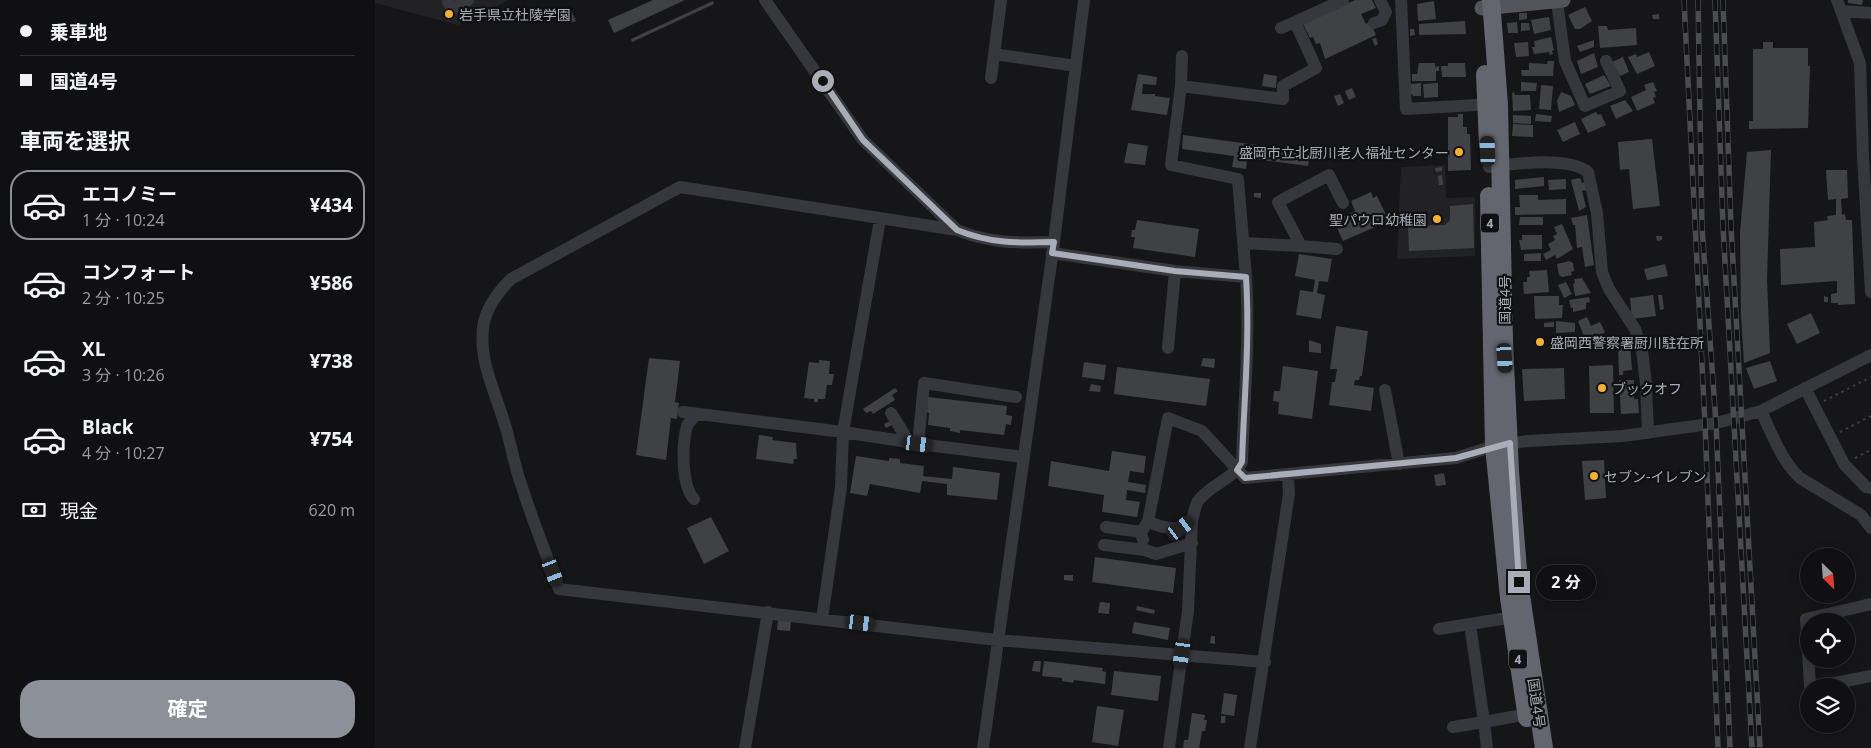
<!DOCTYPE html>
<html lang="ja">
<meta charset="utf-8">
<style>
:root{--surface:#101012;--page:#19191b;--text:#f1f3f6;--muted:#9c9d9f;--line:#303032;--accent:#8c9099}
body{margin:0;font-family:"Open Sans","Noto Sans JP",sans-serif;background:var(--page);color:var(--text);height:100vh;display:flex;flex-direction:column;font-size:19px;white-space:nowrap}
*{box-sizing:border-box;margin:0}
p{font-size:16px;color:var(--muted)}
.icon{flex:none;width:28px;height:28px;fill:none;stroke:currentColor;stroke-width:2;stroke-linecap:round;stroke-linejoin:round}
.map{position:relative;flex:1;overflow:hidden}
.details{display:flex;flex-direction:column;background:var(--surface);width:375px}
.details>*{flex:none}
.guide{display:grid;align-content:center;height:110px;padding:0 20px;background:var(--surface)}
.needle{width:32px;rotate:155deg}
.tools{position:absolute;left:1425px;top:548px;display:grid;gap:10px}
.tools a{display:grid;place-items:center;width:55px;height:55px;border-radius:50%;background:var(--surface);box-shadow:0 2px 12px #0003,0 0 0 1px var(--line);font-size:25px}
.end{position:absolute;width:22px;height:22px;margin:-11px;border:6px solid #a8adb8;background:#111;box-shadow:0 0 0 2px #111}
.from{border-radius:50%}
.bubble{position:absolute;height:35px;border-radius:18px;background:var(--surface);box-shadow:0 2px 12px #0003,0 0 0 1px var(--line);font-size:16px;font-weight:700;line-height:35px;text-align:center}
.car{position:absolute;width:15px;height:30px;margin:-15px -8px;border-radius:6px;box-shadow:0 0 4px 1px #0007;background:linear-gradient(#222 24%,#8ab4d8 0 40%,#222 0 76%,#8ab4d8 0 86%,#222 0)}
.guide b{display:flex;align-items:center;gap:18px;height:48px;font-size:19px}
.guide b+b{border-top:1px solid var(--line)}
.guide i{width:12px;height:12px;background:var(--text)}
ul{padding:0;list-style:none}
li{display:flex;align-items:center;gap:15px;height:70px;margin:0 10px 8px;padding:0 10px;border:2px solid transparent;border-radius:20px}
li div{flex:1}
li b{display:block;font-size:19px}
li em{font-style:normal;font-weight:700}
li.active{border-color:var(--accent)}
li>.icon{width:45px;height:45px;stroke-width:1.5}
h2{padding:0 20px;font-size:22px;line-height:60px}
.pay{display:flex;align-items:center;gap:12px;height:55px;padding:0 20px;font-size:19px}
.pay p{margin-inline-start:auto}
.cta{display:flex;gap:10px;margin-top:auto;padding:10px 20px}
.cta a{flex:1;height:58px;border-radius:20px;background:var(--accent);color:#fff;font-size:20px;font-weight:700;line-height:58px;text-align:center}
main{display:flex;flex:1;min-height:0}
.map>svg:first-child{display:block}
.built{fill:#222225}
.building{fill:#404145}
.lines{fill:none;stroke-linecap:round;stroke-linejoin:round}
.path{stroke:#3d3f44;stroke-width:2;stroke-dasharray:2.5 4;stroke-linecap:butt}
.minor{stroke:#37383d;stroke-width:12}
.major{stroke:#53555c;stroke-width:15}
.highway{stroke:#63666e;stroke-width:18}
.rail-casing{stroke:#4a4c52;stroke-width:5.5}
.rail{stroke:#111113;stroke-width:4;stroke-dasharray:11;stroke-linecap:butt}
.route{stroke:#a8adb8;stroke-width:6}
.poi-dot{fill:#f2b134;stroke:#111113;stroke-width:2}
.labels{text-anchor:middle;dominant-baseline:central;stroke-width:4.5;stroke-linejoin:round;paint-order:stroke}
.shield{fill:#111113;stroke:#7b7e86;stroke-width:1}
.shield-label{font-size:12px;font-weight:bold;fill:#a8adb8}
.poi-label{font-size:14px;fill:#a8adb8;stroke:#111113;text-anchor:start}
.street-label{font-size:14px;fill:#a8adb8;stroke:#111113}
</style>
<main>
<section class="details">
<div class="guide">
<b><i class="from"></i>乗車地</b>
<b><i></i>国道4号</b>
</div>
<h2>車両を選択</h2>
<ul>
<li class="active"><svg class="icon" aria-label="car" viewBox="0 0 24 24"><path d="M5 17H2v-5l4-1 3-4h7l3 4 3 1v5h-3M9 17h6M6 11h13"/><circle cx="7" cy="17" r="2"/><circle cx="17" cy="17" r="2"/></svg><div><b>エコノミー</b><p>1 分 · 10:24</p></div><em>¥434</em></li>
<li><svg class="icon" aria-label="car" viewBox="0 0 24 24"><path d="M5 17H2v-5l4-1 3-4h7l3 4 3 1v5h-3M9 17h6M6 11h13"/><circle cx="7" cy="17" r="2"/><circle cx="17" cy="17" r="2"/></svg><div><b>コンフォート</b><p>2 分 · 10:25</p></div><em>¥586</em></li>
<li><svg class="icon" aria-label="car" viewBox="0 0 24 24"><path d="M5 17H2v-5l4-1 3-4h7l3 4 3 1v5h-3M9 17h6M6 11h13"/><circle cx="7" cy="17" r="2"/><circle cx="17" cy="17" r="2"/></svg><div><b>XL</b><p>3 分 · 10:26</p></div><em>¥738</em></li>
<li><svg class="icon" aria-label="car" viewBox="0 0 24 24"><path d="M5 17H2v-5l4-1 3-4h7l3 4 3 1v5h-3M9 17h6M6 11h13"/><circle cx="7" cy="17" r="2"/><circle cx="17" cy="17" r="2"/></svg><div><b>Black</b><p>4 分 · 10:27</p></div><em>¥754</em></li>
</ul>
<div class="pay"><svg class="icon" aria-label="cash" viewBox="0 0 24 24"><path d="M3 7h18v10H3z"/><circle cx="12" cy="12" r="2"/></svg>現金<p>620 m</p></div>
<div class="cta"><a>確定</a></div>
</section>
<div class="map">
<svg width="1496" height="748" viewBox="0 0 1496 748">
<rect width="100%" height="100%" fill="#161618"/>
<!-- built -->
<path class="built" d="M0,0H134L83,25L0,3Z
M1070,165L1071,198L1100,197V256L1022,259L1026,167Z"/>
<!-- building -->
<path class="building" d="M278,0H310L239,33L233,20Z
M980,0H997L1001,8L986,14L991,24L995,22L1001,35L950,59L945,43L941,44L938,37L935,38L928,24Z
M1473,0H1488L1487,5L1473,3Z
M338,1L339,4L257,42L256,39Z
M1059,1L1061,19L1043,21L1042,4Z
M1210,7L1217,21L1205,29H1200L1193,15Z
M197,12L201,21L196,23L192,15Z
M1144,13H1152V19L1144,20Z
M1284,14V19H1278L1277,15Z
M1174,17L1176,30L1159,34L1156,20Z
M1090,21L1091,34L1044,35V24Z
M1142,22L1143,33H1133L1132,23Z
M1146,23H1154L1155,30L1146,31Z
M1223,26H1232L1233,30L1261,28L1262,45L1225,48Z
M1035,29H1039L1040,35L1035,36Z
M1176,37L1179,50L1177,51L1178,54L1175,55L1174,52L1159,54L1157,47H1160L1159,41Z
M1001,38L1003,44L1000,46L997,39Z
M1219,40V47L1205,52L1202,46Z
M1153,42L1154,56L1141,57L1139,43Z
M1388,42H1398V48H1433V66H1435L1433,128L1374,129V121H1378V49H1388Z
M1274,52L1280,66L1262,74L1253,57L1261,54L1262,57Z
M1219,53L1223,67L1206,74L1202,61Z
M1248,57L1254,72L1245,76L1237,62Z
M1173,61H1179L1178,76H1147L1146,70H1154V63L1172,64Z
M1044,63H1060V67L1064,66V71H1061V81H1037V74H1042Z
M1073,63H1090L1091,77H1067L1066,66H1073Z
M763,74L782,77L781,85L768,84L767,94H780V96L795,98L792,115L756,110Z
M889,74L902,76L901,88L887,86Z
M1229,75L1236,86L1215,94L1210,84Z
M1146,82L1162,83L1161,91H1146Z
M1278,82L1282,91L1279,92L1281,97L1278,98L1280,103L1262,111L1256,97L1271,90L1269,85Z
M1046,83V96H1038L1036,93V84Z
M1063,83V97L1049,98L1048,84Z
M1166,85L1178,86L1176,110L1164,109Z
M977,88L981,97L974,100L970,91Z
M1139,92L1140,95H1155L1156,110L1138,111L1137,93Z
M1186,92L1196,96L1200,105L1184,112L1182,101Z
M965,94L969,103L963,106L959,96Z
M1250,100L1258,111L1241,119L1235,106Z
M1221,112L1223,115L1226,114L1231,125L1213,133L1206,119Z
M1083,114H1088V127H1092V134H1095L1096,170L1073,171V117H1083Z
M1161,114L1177,116L1176,122L1160,121Z
M1138,115L1156,116V124L1138,123Z
M1200,122L1205,134L1188,142L1182,130Z
M1138,124L1158,125V137L1137,136Z
M808,135L935,152L933,166L872,158L871,169L857,167L859,156L807,149Z
M1277,139L1285,206L1258,209L1254,169L1245,170L1243,142Z
M753,143L773,146L770,165L749,163Z
M1396,150L1392,279L1395,353L1369,363L1366,315L1365,233L1372,152Z
M1067,167V171L1061,172L1060,168Z
M1451,170H1472L1473,198L1466,199L1467,215L1470,214L1471,220H1477L1480,304L1463,305V303H1456V294L1462,293V281L1406,285L1405,249L1440,247L1439,222L1453,220L1452,216L1461,215V199L1453,200Z
M1067,175L1068,185H1064L1063,176Z
M1169,177V186L1140,189V180Z
M1205,178L1207,183L1211,181L1213,190L1207,191L1211,207L1204,211L1196,180Z
M1191,179V189L1174,190L1173,180Z
M996,192L998,198L1002,196L1014,221L968,241L959,221L980,211L976,201Z
M879,193H886V198L879,197Z
M1144,195H1163V200L1191,199V214L1140,215V207H1145Z
M1098,204L1099,248L1034,251L1033,226L1070,225L1075,220V206Z
M1212,215L1219,265L1210,267L1207,247L1202,248L1200,225H1198L1196,218Z
M1145,217H1168V225H1144Z
M762,220L824,229L820,257L758,248L760,237H756L757,230H760Z
M1187,224L1198,249L1182,259L1180,255L1171,260L1168,254L1176,250L1173,244L1180,240L1178,236L1182,234L1179,227Z
M1147,235H1167V249L1146,250L1144,240H1147Z
M1281,236H1287V240L1282,241Z
M1166,253V261H1149V254Z
M924,254L957,259L953,282L944,281L942,293L950,295L946,319L921,315L925,290L938,292L940,280L920,276Z
M1194,261L1198,263L1199,271L1196,272L1197,275L1187,277L1184,275L1182,264Z
M1290,264L1293,276L1272,280L1269,269Z
M1172,270L1174,292L1149,294L1148,282H1152V277H1155L1154,271Z
M1207,278L1216,293L1200,296L1198,284L1200,283L1199,279Z
M1191,282L1197,294L1189,298L1183,285Z
M1278,295L1281,316L1257,319L1255,298Z
M1283,295H1287L1289,309L1285,310Z
M1159,296H1184V305H1188L1187,318L1160,319Z
M1449,296L1453,297V302H1449Z
M1214,297L1215,302L1211,303V309L1198,312V308H1196L1194,300Z
M1436,313L1445,333L1422,344L1412,324Z
M1212,317L1216,326L1225,322L1230,332L1225,335L1226,337L1212,344L1203,321Z
M1181,321L1200,323V332L1181,333Z
M1179,322V327H1169V323Z
M961,326L993,331L987,376H985L984,380H980L979,385L999,388L996,411L954,405L957,382H960L962,369H955Z
M1182,337H1200V346H1182Z
M934,340L946,344V353L934,352Z
M1243,344H1255L1257,370L1248,371V375H1244Z
M274,358L305,361L300,402L304,403L302,419L296,418L291,460L261,455Z
M828,358L840,359L839,368L826,366Z
M444,360L455,361L454,374H459L457,385H452L450,399H443V402H439V399L429,398L434,362L444,363Z
M1395,361L1402,381L1379,389L1371,368Z
M709,362L731,365L729,380L707,377Z
M1238,365L1239,413H1215L1214,366Z
M908,366L943,371L937,419L903,414L904,402L898,401L899,391H905Z
M742,367L835,379L831,406L739,394Z
M1189,368L1190,399L1149,401L1147,369Z
M1244,380H1259V399H1263L1264,413L1246,414Z
M716,384L726,386L725,392L714,391Z
M520,388L523,391L517,395L520,400L498,414L496,411L491,413L488,409Z
M553,397L632,406L631,415L637,416L636,425L631,424L629,435L585,430V433L575,431V428L553,425L554,413L551,412Z
M515,421L517,425L511,428L509,424Z
M384,435L398,437L397,440L421,443L422,459H419L418,464L381,459Z
M737,451L771,456L769,473L755,471L753,482L771,485L770,493L752,490L751,500L765,502L762,517L727,512L729,495L673,486L676,461L734,471Z
M481,456L514,461V458L525,459V463L549,466L548,476L577,479L578,467L625,473L622,500L572,495V484L547,481L545,493L495,484L492,496L475,493Z
M1229,460L1231,498L1210,500L1207,461Z
M1069,473L1071,485L1061,486L1059,475Z
M336,517L354,551L329,564L312,528Z
M720,557L801,568L798,593L717,582Z
M689,575H698V581L689,580Z
M725,602L735,603L734,614L723,613Z
M762,606L780,610L779,614L761,610Z
M403,620L416,621L415,631L402,630Z
M759,622L795,628L793,640L757,633Z
M836,636H840V644L835,643Z
M659,661H666L665,672L657,671Z
M669,661L728,668L727,671L731,672L730,684L699,680L698,683L687,681V678L667,676Z
M739,671L786,676L783,701L736,695Z
M849,693L862,695L859,716L846,714Z
M722,706L749,710L743,746L717,742Z
M817,713L830,715L829,720H832L830,731H827L824,748H808L809,740H813Z
M846,716H851L850,723H846Z"/>
<g class="lines">
<!-- path -->
<path class="path" d="M1449,401L1496,377
M1465,432L1496,416
M1480,458L1496,450"/>
<!-- minor -->
<path class="minor" d="M390,0L488,140L582,230
M1026,0L1031,109L1119,104
M1462,0L1485,63L1488,157L1496,292
M73,2L77,9L93,0
M1182,2L1190,61L1210,106L1245,91L1231,61
M1466,11L1496,13
M999,23L1007,20L1011,12L1005,0
M906,28L920,22
M619,54L701,66
M807,56L806,86L796,165L863,179L871,277
M616,78L626,0
M806,86L908,99V86L941,68L920,22L968,0
M1114,167C1139,164 1192,156 1213,172L1222,213L1227,272L1234,289L1260,329L1267,350L1271,384L1273,433
M679,242C643,243 617,244 582,230L305,187L136,279C123,292 110,309 108,328C104,362 121,394 130,425C136,444 139,465 146,484C157,519 171,554 184,589L622,640L890,662
M869,243L926,246L903,202L954,175L968,203
M926,246L962,249
M677,253L800,271
M793,348L800,271L871,277C875,339 869,400 867,462C858,479 835,485 823,501C820,506 819,514 817,520
M1430,388L1469,464L1491,487L1496,488
M1010,390L1024,464
M1386,411C1397,434 1406,460 1425,478L1486,515L1496,528
M308,412L468,432L505,219
M536,443L648,457
M543,444L549,383L641,397
M319,499C306,485 307,444 312,426C314,422 319,417 322,414
M773,522L793,418L827,431L870,478L1081,458L1119,446L1153,441L1248,436L1341,423L1386,411L1496,355
M731,527L766,532L768,540
M766,532L773,522C792,528 800,533 817,520L813,611L794,748
M729,545L770,550L781,554L817,543
M447,619L466,487L468,432L534,442L516,413
M1095,624L1145,616
M1064,629L1095,624L1109,722L1159,713
M1435,686L1431,619L1496,604
M1445,686L1496,676
M1078,727L1109,722L1112,748
M370,748L393,612
M608,748L679,242L709,0
M875,748L914,494L913,475"/>
<!-- major -->
<path class="major" d="M1107,8L1188,0"/>
<!-- highway -->
<path class="highway" d="M1116,0L1124,104L1129,341L1135,471L1144,582L1169,748
M1110,74L1113,145
M1114,196L1119,446L1134,598L1152,718"/>
<defs>
<path id="rail" d="M1309,0L1330,425L1343,748
M1323,0L1327,227L1341,423L1355,748
M1340,0L1348,226L1377,748
M1348,0L1356,226L1385,748"/>
</defs>
<!-- rail casing -->
<use href="#rail" class="rail-casing"/>
<!-- rail -->
<use href="#rail" class="rail"/>
</g>
<g class="lines">
<!-- route -->
<path class="route" d="M448,81L488,140L582,230C616,244 643,243 679,242L677,253L800,271L871,277C875,339 869,400 867,462L862,470L870,478L1081,458L1135,443L1144,582"/>
</g>
<!-- markers -->
<g class="poi-dot">
<circle cx="74" cy="14" r="5"/>
<circle cx="1084" cy="152" r="5"/>
<circle cx="1062" cy="219" r="5"/>
<circle cx="1165" cy="342" r="5"/>
<circle cx="1227" cy="388" r="5"/>
<circle cx="1219" cy="476" r="5"/>
</g>
<g class="labels">
<!-- shield labels -->
<g class="shield">
<rect x="1106" y="213.5" width="18" height="19" rx="4"/>
<rect x="1134" y="649.5" width="18" height="19" rx="4"/>
</g>
<g class="shield-label">
<text x="1115" y="223">4</text>
<text x="1143" y="659">4</text>
</g>
<!-- poi labels -->
<g class="poi-label">
<text x="84" y="14">岩手県立杜陵学園</text>
<text x="1074" y="152" text-anchor="end">盛岡市立北厨川老人福祉センター</text>
<text x="1052" y="219" text-anchor="end">聖パウロ幼稚園</text>
<text x="1175" y="342">盛岡西警察署厨川駐在所</text>
<text x="1237" y="388">ブックオフ</text>
<text x="1229" y="476">セブン-イレブン</text>
</g>
<!-- street labels -->
<g class="street-label">
<text transform="translate(1129 300) rotate(-90)">国道4号</text>
<text transform="translate(1162 703) rotate(82)">国道4号</text>
</g>
</g>
</svg>
<div class="tools">
<a><svg class="needle" viewBox="-14 -14 28 28"><path d="M0-13l5 13h-10z" fill="#e53935"/><path d="M0 13l5-13h-10z" fill="#9c9d9f"/></svg></a>
<a><svg class="icon" aria-label="locate" viewBox="0 0 24 24"><circle cx="12" cy="12" r="6"/><path d="M12 2v4M12 18v4M2 12h4M18 12h4"/></svg></a>
<a><svg class="icon" aria-label="layers" viewBox="0 0 24 24"><path d="M12 4l9 5-9 5-9-5zM3 14l9 5 9-5"/></svg></a>
</div>
<i class="end from" style="left:448px;top:81px"></i>
<i class="end" style="left:1144px;top:582px"></i>
<div class="bubble" style="left:1161px;top:565px;width:60px">2 分</div>
<i class="car" style="left:1113px;top:151px;rotate:358deg"></i>
<i class="car" style="left:1130px;top:358px;rotate:176deg"></i>
<i class="car" style="left:543px;top:444px;rotate:97deg"></i>
<i class="car" style="left:806px;top:528px;rotate:54deg"></i>
<i class="car" style="left:178px;top:572px;rotate:159deg"></i>
<i class="car" style="left:486px;top:623px;rotate:97deg"></i>
<i class="car" style="left:807px;top:654px;rotate:188deg"></i>
</div>
</main>
